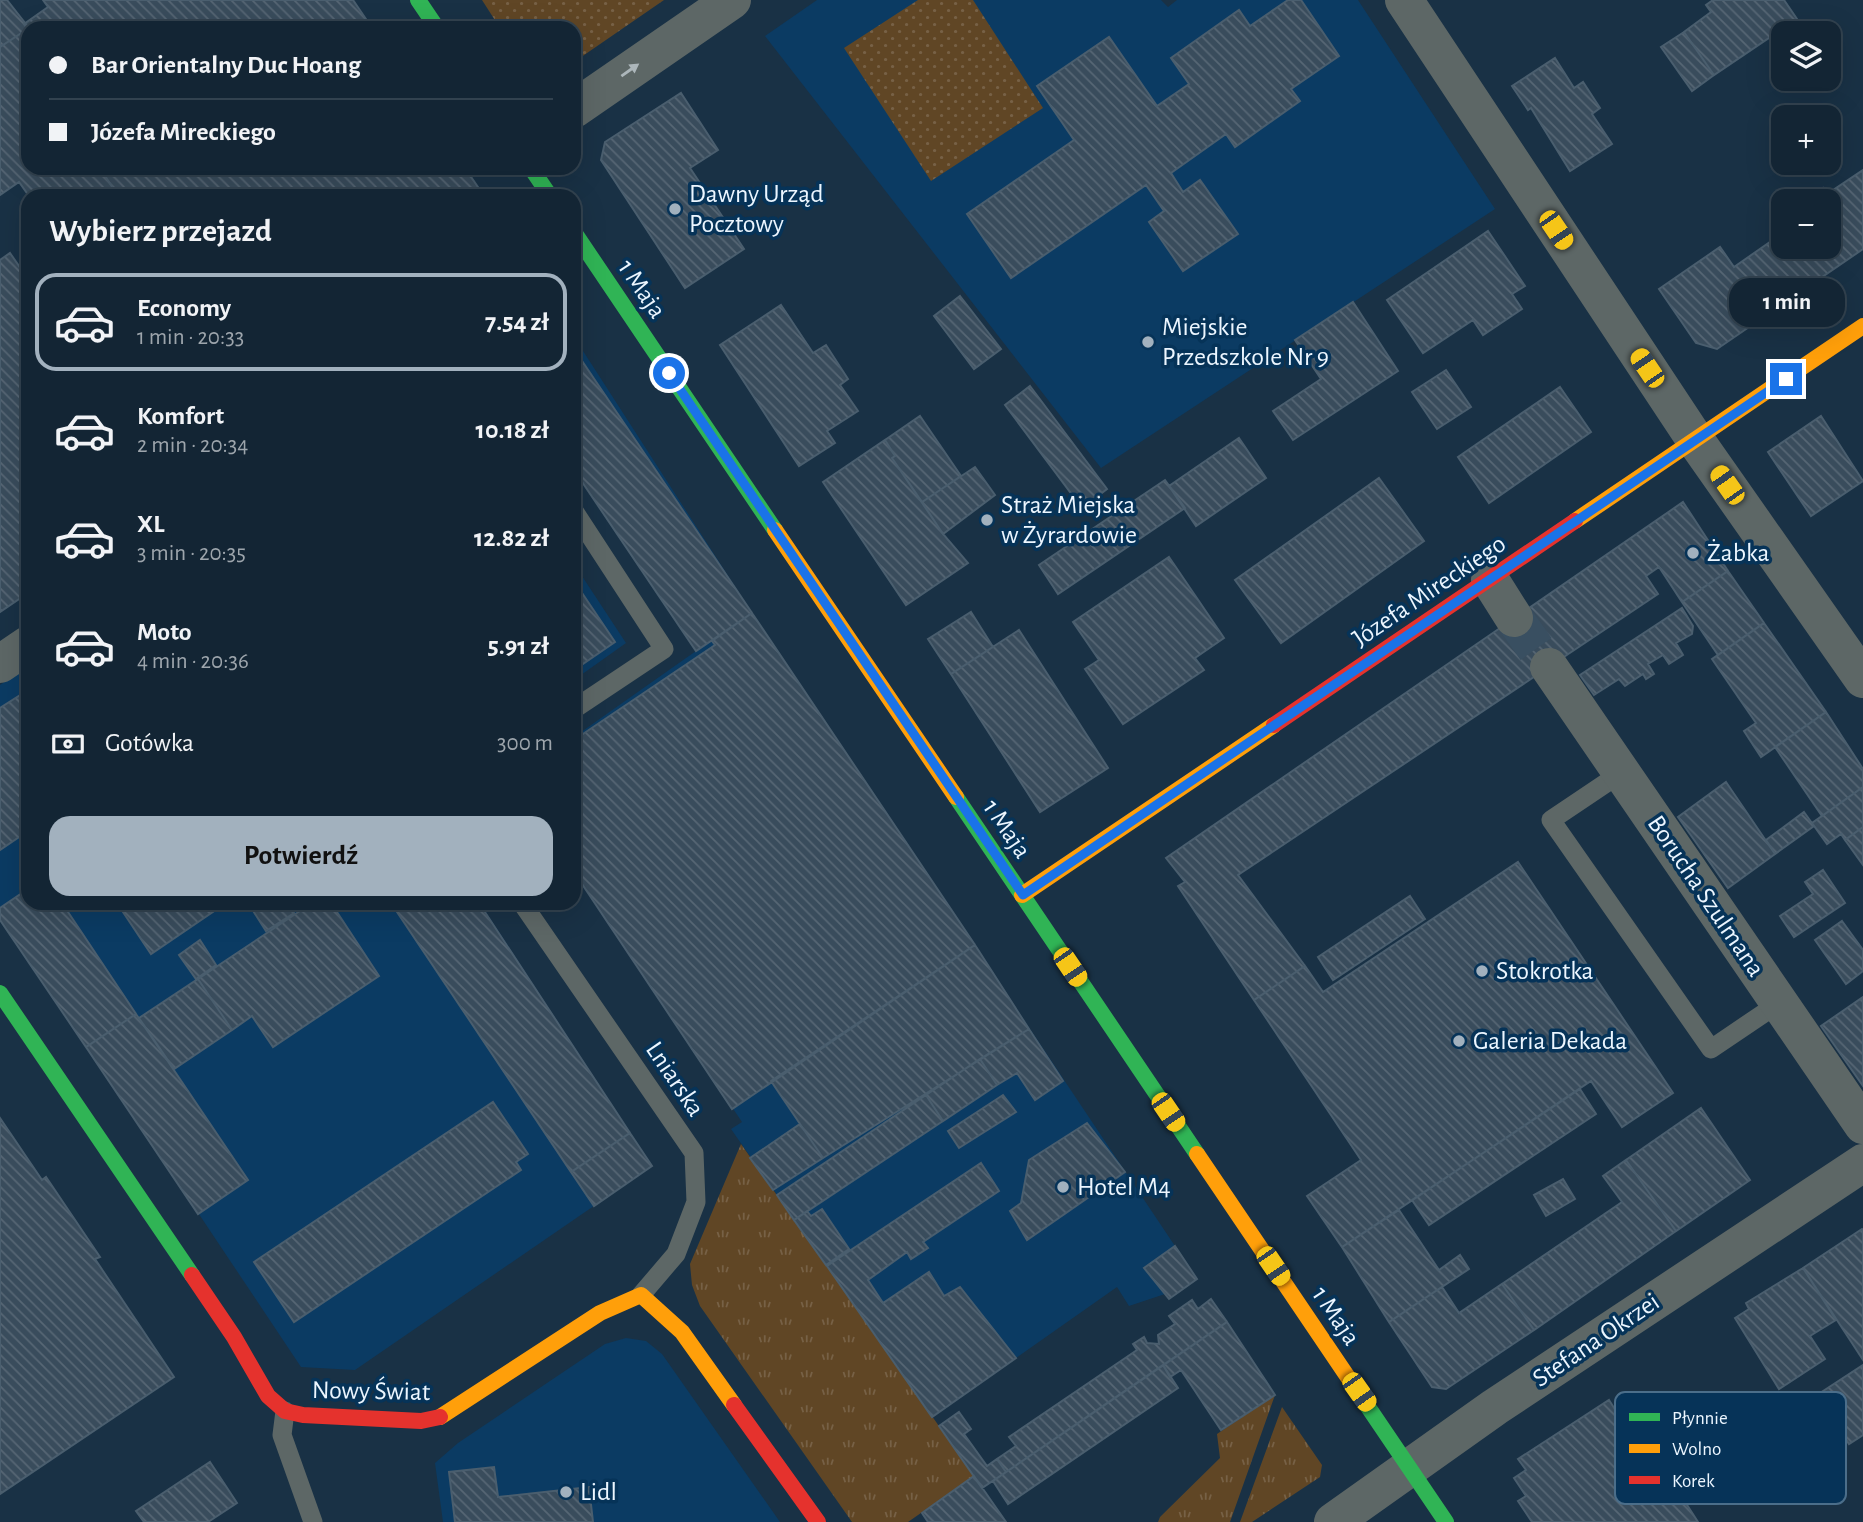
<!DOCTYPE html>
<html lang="pl">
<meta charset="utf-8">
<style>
:root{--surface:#132534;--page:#203140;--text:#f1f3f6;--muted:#9da5ac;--line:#32424f;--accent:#a2b1be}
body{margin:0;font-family:"Alegreya Sans",sans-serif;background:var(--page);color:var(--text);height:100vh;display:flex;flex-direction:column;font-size:26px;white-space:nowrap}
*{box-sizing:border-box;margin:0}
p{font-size:23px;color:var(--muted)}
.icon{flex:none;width:38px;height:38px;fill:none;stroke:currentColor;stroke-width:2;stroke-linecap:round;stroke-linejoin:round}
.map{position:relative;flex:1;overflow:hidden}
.details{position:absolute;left:21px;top:189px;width:560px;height:721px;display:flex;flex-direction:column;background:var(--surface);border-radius:21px;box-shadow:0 7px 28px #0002,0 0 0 2px var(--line)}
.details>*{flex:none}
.banner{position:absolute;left:21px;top:21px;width:560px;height:154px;border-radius:21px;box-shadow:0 7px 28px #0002,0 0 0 2px var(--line);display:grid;align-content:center;height:154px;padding:0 28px;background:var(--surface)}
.controls{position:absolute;left:1771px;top:21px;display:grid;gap:14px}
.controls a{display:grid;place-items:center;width:70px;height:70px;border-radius:14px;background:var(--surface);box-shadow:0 7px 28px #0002,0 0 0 2px var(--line);font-size:35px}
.end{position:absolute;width:32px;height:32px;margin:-16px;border:9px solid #1a73e8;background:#fff;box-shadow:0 0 0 4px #fff}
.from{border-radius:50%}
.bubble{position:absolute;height:49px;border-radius:21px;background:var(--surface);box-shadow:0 7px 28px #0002,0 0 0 2px var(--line);font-size:23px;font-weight:700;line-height:49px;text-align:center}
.car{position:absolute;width:21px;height:42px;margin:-21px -10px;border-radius:9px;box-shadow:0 0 5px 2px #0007;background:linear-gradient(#f5c518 24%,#345 0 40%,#f5c518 0 76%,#345 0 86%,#f5c518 0)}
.banner b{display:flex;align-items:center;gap:24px;height:66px;font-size:26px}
.banner b+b{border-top:2px solid var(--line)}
.banner i{width:18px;height:18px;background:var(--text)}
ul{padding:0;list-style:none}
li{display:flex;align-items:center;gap:21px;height:98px;margin:0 14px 10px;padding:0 14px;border:4px solid transparent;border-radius:21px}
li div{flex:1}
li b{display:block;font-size:26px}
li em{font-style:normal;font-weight:700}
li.selected{border-color:var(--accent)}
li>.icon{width:63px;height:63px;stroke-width:1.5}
h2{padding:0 28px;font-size:32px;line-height:84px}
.pay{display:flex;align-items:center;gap:18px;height:77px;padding:0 28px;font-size:26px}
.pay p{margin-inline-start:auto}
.primary-button{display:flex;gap:14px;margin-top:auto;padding:14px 28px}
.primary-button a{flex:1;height:80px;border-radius:21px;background:var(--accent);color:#111;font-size:28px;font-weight:700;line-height:80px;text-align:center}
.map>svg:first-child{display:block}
.built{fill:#0b3b63}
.grass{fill:url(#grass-tufts)}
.park{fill:url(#park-dots)}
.building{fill:url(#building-back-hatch);stroke:#4a5e6e;stroke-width:2}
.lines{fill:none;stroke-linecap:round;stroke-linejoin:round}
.street-tunnel{stroke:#394f61;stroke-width:38;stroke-dasharray:38 19;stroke-linecap:butt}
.lane{stroke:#5d6766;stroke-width:19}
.street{stroke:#5d6766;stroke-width:38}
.fast{stroke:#30b455;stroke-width:16}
.slow{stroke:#ff9f0a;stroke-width:16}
.jam{stroke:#e5322d;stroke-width:16}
.oneway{fill:#acb6ba}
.route{stroke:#1a73e8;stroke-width:9}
.poi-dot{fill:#a2b1be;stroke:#063358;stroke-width:2.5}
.labels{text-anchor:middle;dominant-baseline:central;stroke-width:7;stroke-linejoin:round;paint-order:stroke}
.poi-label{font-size:26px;fill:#ecf6ff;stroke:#063358;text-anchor:start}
.street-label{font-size:26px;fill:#ecf6ff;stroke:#063358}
.key{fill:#063358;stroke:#4b6e8a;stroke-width:2}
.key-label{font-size:19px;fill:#ecf6ff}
</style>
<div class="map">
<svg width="1863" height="1522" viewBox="0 0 1863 1522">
<defs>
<pattern id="grass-tufts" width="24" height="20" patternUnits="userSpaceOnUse" patternTransform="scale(1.75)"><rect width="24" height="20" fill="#604625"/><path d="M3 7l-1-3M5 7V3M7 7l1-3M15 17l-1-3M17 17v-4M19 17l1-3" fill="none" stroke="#776146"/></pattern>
<pattern id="park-dots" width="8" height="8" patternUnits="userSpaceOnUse" patternTransform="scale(1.75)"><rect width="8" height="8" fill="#604625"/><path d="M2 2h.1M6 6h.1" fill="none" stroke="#776146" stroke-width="1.8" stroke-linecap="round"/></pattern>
<pattern id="building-back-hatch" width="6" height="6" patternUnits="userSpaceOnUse" patternTransform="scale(1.75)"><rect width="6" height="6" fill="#394c5c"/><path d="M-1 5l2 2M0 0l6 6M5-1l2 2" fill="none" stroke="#566674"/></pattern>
</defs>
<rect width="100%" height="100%" fill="#193145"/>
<!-- built -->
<path class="built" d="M817,0H1161L1168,7L1177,0H1358L1495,209L1101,468L765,36Z
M574,337L752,613L1197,1279L1169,1299L1165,1294L1129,1306L1117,1287L932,1417L731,1129L742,1122L574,872V737L696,651L574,470Z
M574,564L626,643L574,680Z
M28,666V903H480L652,1166L355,1370L301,1367L0,916V685Z
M626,1338L646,1341L662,1354L780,1522H443L435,1463L458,1443L605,1344Z"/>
<!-- grass -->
<path class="grass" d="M741,1144L974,1476L908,1522H852L700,1306L692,1285L690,1264Z
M1275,1395L1230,1522H1158L1160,1517L1220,1458L1217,1434Z
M1282,1407L1322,1465L1320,1477L1252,1522H1240Z"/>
<!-- park -->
<path class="park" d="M482,0H664L574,62V28H500Z
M918,0H973L1043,108L931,181L844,48Z"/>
<!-- building -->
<path class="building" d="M0,0H7L29,28L0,47Z
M43,0H353L372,28L26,27L24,24L48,7Z
M1288,0H1301L1339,56L1291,89L1300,101L1235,147L1226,134L1171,173L1183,192L1200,180L1238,234L1183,271L1149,222L1164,211L1146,185L1011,278L967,214L1074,140L1037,86L1109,37L1157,106L1189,84L1171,58L1239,10L1250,26Z
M1713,0H1784L1797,19L1714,75L1684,32L1711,12L1706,5Z
M29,28L28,168H100L118,196H29L19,182L0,195V47Z
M1684,32L1714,75L1692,91L1661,47Z
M1555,58L1574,88L1583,82L1600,108L1592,114L1612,144L1570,171L1531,108L1528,110L1512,86Z
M681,93L718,150L690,168L744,249L685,288L601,160L605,142Z
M100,168H465L484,196H118Z
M1863,170V249L1717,349L1696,343L1659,289L1720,247L1734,267L1783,233V247H1829V201H1804L1823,188L1827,194Z
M1488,231L1525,286L1512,294L1522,309L1483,335L1473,320L1423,353L1387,300Z
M10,253L28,279V593L0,612V260Z
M960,296L1001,349L974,369L934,316Z
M1353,302L1398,371L1293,440L1273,411L1321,379L1295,340Z
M781,305L813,353L826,345L848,379L840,385L858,411L827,431L835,443L799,466L720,345Z
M574,349L752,613L696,651L574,470Z
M1446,370L1471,407L1437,429L1412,392Z
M1030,386L1107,489L1082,508L1005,405Z
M1560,387L1591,432L1489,503L1458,457Z
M920,416L961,476L922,502L892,458L895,456L885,440Z
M1821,416L1863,481L1811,516L1768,452Z
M1239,438L1266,478L1196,526L1169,486Z
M885,440L895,456L892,458L943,534L968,563L906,605L823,482Z
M975,467L995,495L943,534L922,502Z
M1379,478L1424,541L1281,643L1235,580Z
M1165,480L1185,508L1058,594L1039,565Z
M1683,502L1728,571L1682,602L1659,567L1646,576L1658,594L1238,875L1305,966L1254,1000L1178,886L1185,882L1166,858Z
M1169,557L1224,638L1195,658L1204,670L1123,724L1085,669L1099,660L1073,622Z
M1728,571L1764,623L1718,655L1682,602Z
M574,581L615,642L574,670Z
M1682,608L1693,626L1692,634L1676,643L1683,655L1669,664L1663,655L1648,664L1654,674L1646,679L1643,674L1625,686L1619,679L1594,695L1580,675Z
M971,612L993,647L951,674L928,639Z
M752,613L975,945L732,1109L574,872V740L715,645L712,641Z
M1764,623L1826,712L1761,757L1744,731L1756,723L1712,659Z
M1019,630L1108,768L1040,812L951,674Z
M28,690V831L0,850V708Z
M1826,712L1863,769V787L1822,816L1775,747Z
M1726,782L1775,854L1728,888L1678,817Z
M1863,787V827L1845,840L1841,834L1827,844L1812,823Z
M1804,812L1814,826L1775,854L1766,840Z
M1863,827V865L1845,840Z
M1518,862L1673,1093L1622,1127L1591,1081L1342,1247L1307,1196L1361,1160L1254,1000L1305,966L1323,992Z
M1823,870L1845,903L1794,937L1780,916L1813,894L1805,882Z
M28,889V903H62L136,1014L86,1047L0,920V908Z
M1410,896L1425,919L1333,980L1318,957Z
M117,903H226L151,954Z
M254,903H288L294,913L266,931L250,906Z
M312,903H331L379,976L273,1047L252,1016L232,1030L198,979Z
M391,903H479L630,1133L571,1172Z
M1842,921L1863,950V971L1846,984L1815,940Z
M200,940L216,965L196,979L179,955Z
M975,945L1029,1029L823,1158L771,1081Z
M198,979L232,1030L174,1069L139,1018Z
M1863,997V1086L1821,1026Z
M136,1014L248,1180L198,1214L86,1047Z
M1029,1029L1063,1081L1035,1100L1017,1073L997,1085L980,1059Z
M980,1059L997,1085L943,1121L926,1095Z
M1580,1089L1596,1114L1429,1225L1412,1200Z
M926,1095L943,1121L794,1220L777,1195Z
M1003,1095L1016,1112L959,1148L948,1131Z
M493,1102L528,1154L516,1162L521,1170L294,1322L254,1262Z
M1701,1108L1750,1180L1676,1231L1626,1160Z
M0,1118L42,1180L46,1177L100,1257L95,1259L174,1377L0,1494Z
M1087,1123L1125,1172L1027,1240L1010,1211L1021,1203L1029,1160Z
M800,1124L823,1158L773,1190L750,1158Z
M630,1133L652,1166L594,1206L571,1172Z
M1626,1160L1676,1231L1534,1330L1502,1284L1622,1202L1603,1176Z
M981,1163L999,1191L923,1242L928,1248L911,1259L907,1252L868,1280L883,1303L929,1272L944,1296L960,1287L1016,1358L932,1417L827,1266Z
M1563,1179L1575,1199L1546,1216L1534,1195Z
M822,1209L849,1249L826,1265L794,1220L807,1211L811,1216Z
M1399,1210L1439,1270L1460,1255L1469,1269L1389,1322L1342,1247Z
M1862,1229L1863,1230V1360L1803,1268Z
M1175,1246L1197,1279L1169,1299L1144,1268Z
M1803,1268L1836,1320L1810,1336L1825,1359L1779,1389L1735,1318L1749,1309L1746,1303Z
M1502,1284L1534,1330L1446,1389L1432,1387L1389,1322L1442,1287L1459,1313Z
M1211,1299L1227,1322L1006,1472L997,1459L1016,1446L1009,1437L1137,1350L1133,1344L1144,1337L1147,1343L1159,1344L1158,1335L1175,1324L1169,1316L1192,1300L1198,1309Z
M1227,1322L1275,1395L1221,1430L1181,1370L1170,1377L1163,1365Z
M1163,1365L1178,1388L1008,1504L993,1481Z
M1863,1365V1435L1849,1444L1817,1395Z
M1609,1400L1665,1488L1673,1483L1698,1522H1532L1518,1501L1526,1496L1514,1478L1526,1470L1518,1459Z
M959,1412L971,1429L964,1434L987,1466L997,1459L1006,1472L982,1488L939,1426Z
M210,1462L237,1503L208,1522H144L136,1511Z
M494,1467L498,1497L589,1487L593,1522H455L449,1472Z
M974,1476L1006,1522H928L922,1513Z"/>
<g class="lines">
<!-- street-tunnel -->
<path class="street-tunnel" d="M1514,618L1549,667"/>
<!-- lane -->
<path class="lane" d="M574,511L664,649L574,709
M1621,773L1551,820L1711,1049L1779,1003
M522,903L694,1153L696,1202L676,1254L641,1295
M285,1411L282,1435L313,1522"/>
<!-- street -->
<path class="street" d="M1404,0L1696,441L1863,679
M574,109L732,0
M1490,580L1514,618
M0,664L28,645
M1549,667L1863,1125
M1333,1522L1495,1407L1863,1163"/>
<!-- fast -->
<path class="fast" d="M418,0L437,28
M531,168L550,196
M574,232L775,530
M956,797L1197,1154
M0,993L192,1275
M1364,1401L1446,1522"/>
<!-- slow -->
<path class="slow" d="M1575,521L1863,326
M775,530L956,797
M1022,895L1274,725
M1197,1154L1364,1401
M440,1417L600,1313L641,1295L682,1332L734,1405"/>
<!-- jam -->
<path class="jam" d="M1274,725L1575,521
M192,1275L234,1337L268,1396L285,1411L303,1415L421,1421L440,1417
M734,1405L818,1522"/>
</g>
<!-- one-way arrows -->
<defs><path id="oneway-solid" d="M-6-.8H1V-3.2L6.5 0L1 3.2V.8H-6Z" transform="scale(1.75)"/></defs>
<use class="oneway" href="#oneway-solid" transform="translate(630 70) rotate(-35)"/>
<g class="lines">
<!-- route -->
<path class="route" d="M669,373L1023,895L1786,379"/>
</g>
<!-- markers -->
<g class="poi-dot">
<circle cx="675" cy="209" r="7"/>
<circle cx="1148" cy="342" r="7"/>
<circle cx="987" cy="520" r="7"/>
<circle cx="1693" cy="553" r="7"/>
<circle cx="1482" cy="971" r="7"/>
<circle cx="1459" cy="1041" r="7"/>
<circle cx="1063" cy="1187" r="7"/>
<circle cx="566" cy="1492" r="7"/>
</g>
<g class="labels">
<!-- poi labels -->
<g class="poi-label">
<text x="689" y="194">Dawny Urząd<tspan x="689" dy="30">Pocztowy</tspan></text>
<text x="1162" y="327">Miejskie<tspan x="1162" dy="30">Przedszkole Nr 9</tspan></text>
<text x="1001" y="505">Straż Miejska<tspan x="1001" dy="30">w Żyrardowie</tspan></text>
<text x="1707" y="553">Żabka</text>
<text x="1496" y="971">Stokrotka</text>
<text x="1473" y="1041">Galeria Dekada</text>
<text x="1077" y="1187">Hotel M4</text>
<text x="580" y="1492">Lidl</text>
</g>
<!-- street labels -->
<g class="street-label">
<text transform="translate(642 289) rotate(56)">1 Maja</text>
<text transform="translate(1429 591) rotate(-34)">Józefa Mireckiego</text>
<text transform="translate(1007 829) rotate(56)">1 Maja</text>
<text transform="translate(1706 896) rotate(56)">Borucha Szulmana</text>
<text transform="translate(675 1079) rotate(56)">Lniarska</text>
<text transform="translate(1336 1316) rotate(56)">1 Maja</text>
<text transform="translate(1596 1340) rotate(-34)">Stefana Okrzei</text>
<text transform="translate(371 1391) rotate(1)">Nowy Świat</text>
</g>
</g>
<!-- legend -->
<rect x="1615" y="1392" width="231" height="112" rx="10" class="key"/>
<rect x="1629" y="1413" width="31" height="8" fill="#30b455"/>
<rect x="1629" y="1444" width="31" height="9" fill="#ff9f0a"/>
<rect x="1629" y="1476" width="31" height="8" fill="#e5322d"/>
<g class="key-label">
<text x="1672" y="1424">Płynnie</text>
<text x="1672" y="1455">Wolno</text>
<text x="1672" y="1487">Korek</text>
</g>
</svg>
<div class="controls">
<a><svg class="icon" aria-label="layers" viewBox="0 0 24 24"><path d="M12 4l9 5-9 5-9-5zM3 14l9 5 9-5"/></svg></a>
<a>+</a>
<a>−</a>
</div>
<i class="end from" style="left:669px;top:373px"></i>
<i class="end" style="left:1786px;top:379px"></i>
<div class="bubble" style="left:1729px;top:278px;width:116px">1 min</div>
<i class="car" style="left:1556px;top:230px;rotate:146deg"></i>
<i class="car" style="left:1647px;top:368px;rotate:326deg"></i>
<i class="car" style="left:1727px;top:485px;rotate:325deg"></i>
<i class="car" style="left:1070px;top:967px;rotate:146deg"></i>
<i class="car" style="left:1168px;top:1112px;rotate:146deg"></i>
<i class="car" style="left:1273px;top:1266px;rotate:146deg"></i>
<i class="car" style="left:1359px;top:1392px;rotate:145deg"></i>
<div class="banner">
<b><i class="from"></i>Bar Orientalny Duc Hoang</b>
<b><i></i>Józefa Mireckiego</b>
</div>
<section class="details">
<h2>Wybierz przejazd</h2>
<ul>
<li class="selected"><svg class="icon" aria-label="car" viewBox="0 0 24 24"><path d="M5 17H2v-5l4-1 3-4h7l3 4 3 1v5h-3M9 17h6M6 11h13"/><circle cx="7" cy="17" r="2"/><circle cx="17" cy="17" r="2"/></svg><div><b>Economy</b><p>1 min · 20:33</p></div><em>7.54 zł</em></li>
<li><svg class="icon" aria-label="car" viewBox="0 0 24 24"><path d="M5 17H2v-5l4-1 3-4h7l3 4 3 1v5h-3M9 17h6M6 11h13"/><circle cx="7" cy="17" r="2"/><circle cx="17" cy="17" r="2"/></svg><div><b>Komfort</b><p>2 min · 20:34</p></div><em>10.18 zł</em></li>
<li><svg class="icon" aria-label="car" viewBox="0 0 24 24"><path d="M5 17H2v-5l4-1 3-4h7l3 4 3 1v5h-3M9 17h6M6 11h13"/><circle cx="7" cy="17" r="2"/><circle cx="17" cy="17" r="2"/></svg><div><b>XL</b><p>3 min · 20:35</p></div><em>12.82 zł</em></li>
<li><svg class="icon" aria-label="car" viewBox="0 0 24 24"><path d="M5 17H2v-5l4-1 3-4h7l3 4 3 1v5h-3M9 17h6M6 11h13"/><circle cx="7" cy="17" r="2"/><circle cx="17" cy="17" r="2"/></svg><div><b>Moto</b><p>4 min · 20:36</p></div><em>5.91 zł</em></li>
</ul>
<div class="pay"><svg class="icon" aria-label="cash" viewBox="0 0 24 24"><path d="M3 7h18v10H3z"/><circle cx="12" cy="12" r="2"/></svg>Gotówka<p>300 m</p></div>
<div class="primary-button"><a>Potwierdź</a></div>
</section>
</div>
